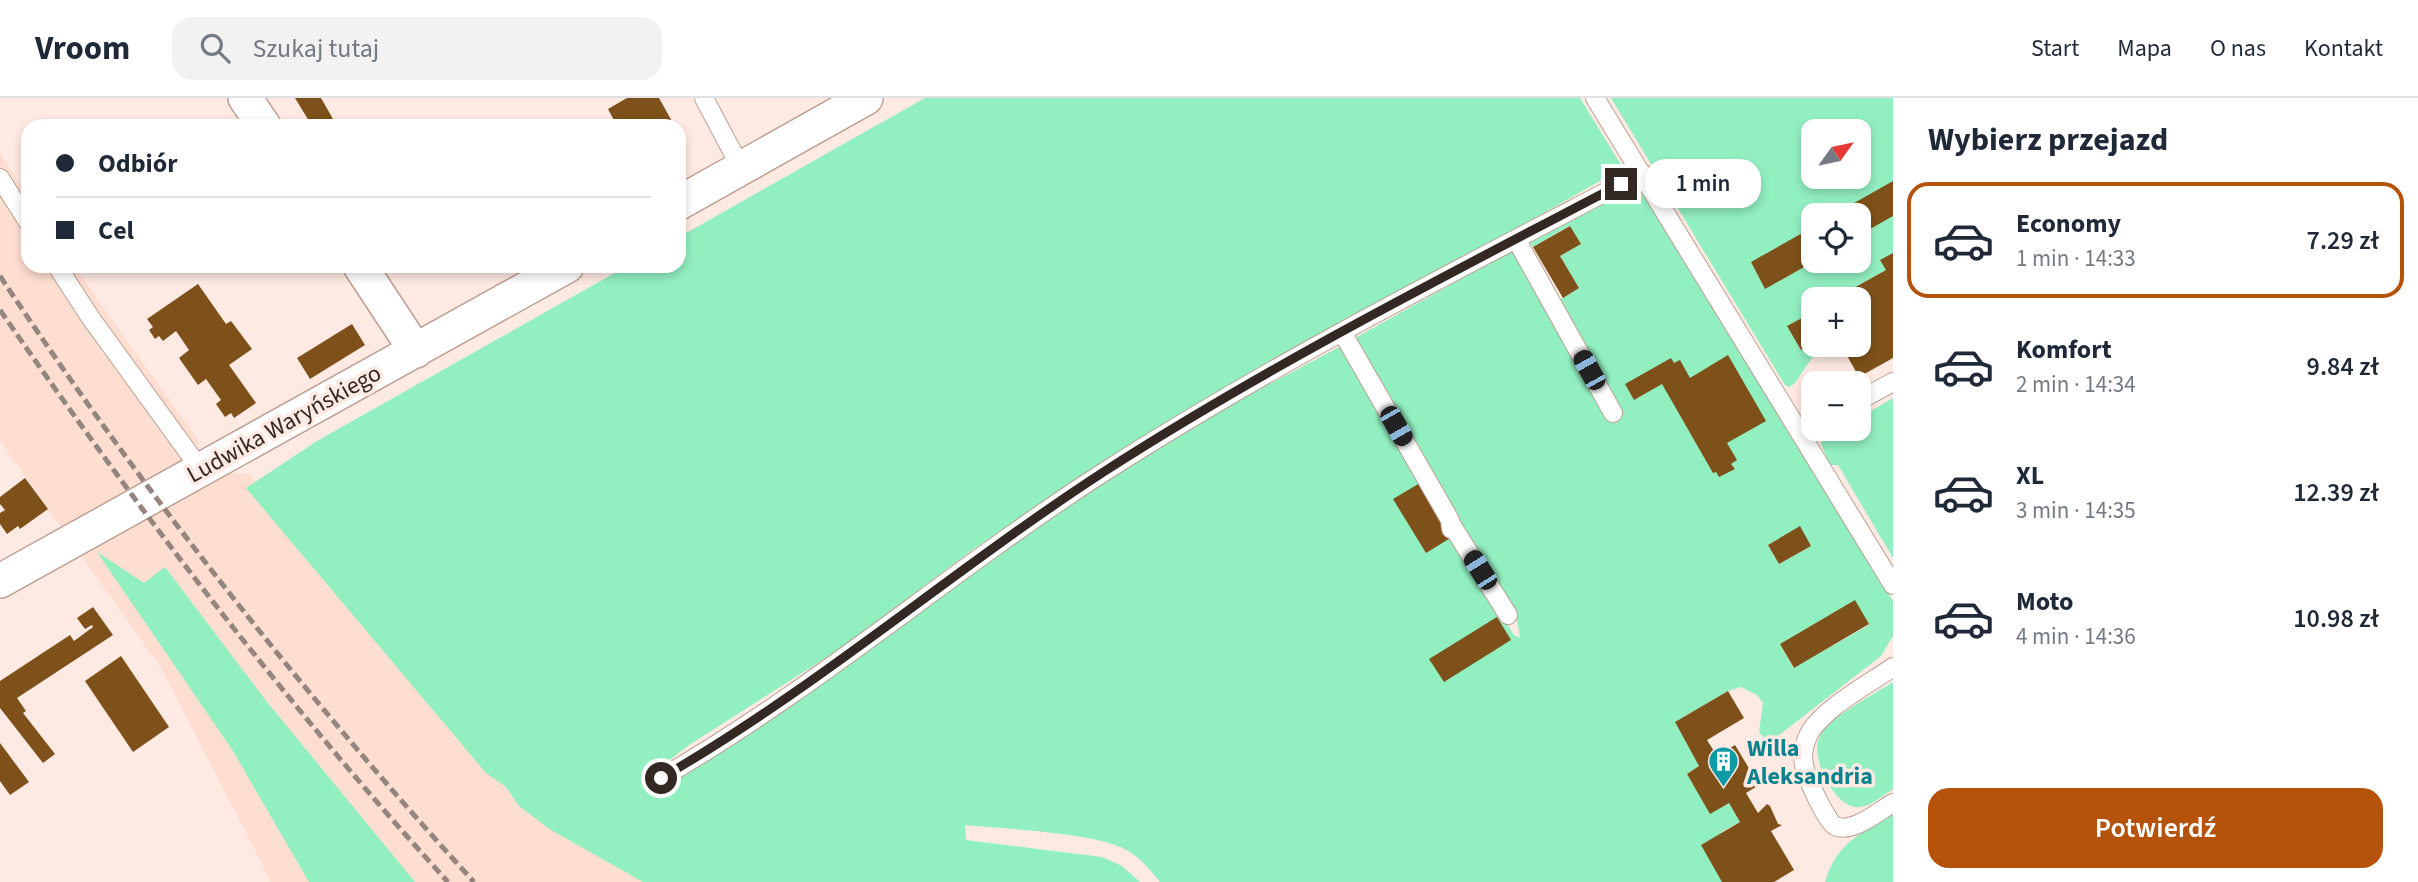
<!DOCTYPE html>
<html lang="pl">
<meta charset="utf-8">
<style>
:root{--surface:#fff;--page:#f2f2f3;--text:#1f2937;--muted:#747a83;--line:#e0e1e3;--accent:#b45309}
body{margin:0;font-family:"Source Sans 3",sans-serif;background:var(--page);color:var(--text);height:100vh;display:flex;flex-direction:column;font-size:26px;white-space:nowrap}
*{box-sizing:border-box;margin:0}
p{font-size:23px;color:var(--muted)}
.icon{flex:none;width:38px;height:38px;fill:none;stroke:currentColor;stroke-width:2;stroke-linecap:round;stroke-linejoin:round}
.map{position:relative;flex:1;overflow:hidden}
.drawer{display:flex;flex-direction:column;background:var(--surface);width:525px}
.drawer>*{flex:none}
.banner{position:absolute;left:21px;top:21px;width:665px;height:154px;border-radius:21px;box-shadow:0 4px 10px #0003;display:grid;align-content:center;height:154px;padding:0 35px;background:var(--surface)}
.needle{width:46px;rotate:57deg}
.tools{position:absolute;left:1801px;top:21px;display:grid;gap:14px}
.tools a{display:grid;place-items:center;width:70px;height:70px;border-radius:14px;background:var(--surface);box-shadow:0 4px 10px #0003;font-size:35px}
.end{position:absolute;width:32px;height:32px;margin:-16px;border:9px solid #342824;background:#fff;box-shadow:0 0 0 4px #fff}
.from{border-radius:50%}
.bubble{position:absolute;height:49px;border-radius:21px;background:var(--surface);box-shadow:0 4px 10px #0003;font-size:23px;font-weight:600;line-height:49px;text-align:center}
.car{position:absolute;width:21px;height:42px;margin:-21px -10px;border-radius:9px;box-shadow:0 0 5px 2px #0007;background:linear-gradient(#222 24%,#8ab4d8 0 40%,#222 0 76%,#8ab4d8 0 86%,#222 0)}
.banner b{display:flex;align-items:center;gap:24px;height:66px;font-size:26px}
.banner b+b{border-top:2px solid var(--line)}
.banner i{width:18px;height:18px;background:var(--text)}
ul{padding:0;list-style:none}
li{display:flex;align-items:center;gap:21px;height:116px;margin:0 14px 10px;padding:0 21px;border:4px solid transparent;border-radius:21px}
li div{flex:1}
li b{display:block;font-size:26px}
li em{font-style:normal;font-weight:600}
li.selected{border-color:var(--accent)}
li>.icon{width:63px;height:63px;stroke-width:1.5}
h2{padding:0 35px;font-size:32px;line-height:84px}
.primary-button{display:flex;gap:14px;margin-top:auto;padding:14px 35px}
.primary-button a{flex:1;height:80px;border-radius:21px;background:var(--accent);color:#fff;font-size:28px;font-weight:600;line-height:80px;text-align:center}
header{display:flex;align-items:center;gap:42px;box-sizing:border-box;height:98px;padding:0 35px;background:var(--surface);border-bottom:2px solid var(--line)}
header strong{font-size:33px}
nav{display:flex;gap:38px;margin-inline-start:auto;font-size:24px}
.search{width:490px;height:63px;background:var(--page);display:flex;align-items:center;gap:18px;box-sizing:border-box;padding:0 24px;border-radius:21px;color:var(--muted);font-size:26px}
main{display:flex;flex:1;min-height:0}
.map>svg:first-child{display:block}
.built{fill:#feded1}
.green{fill:#92efc0;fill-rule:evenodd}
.building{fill:#7e511a}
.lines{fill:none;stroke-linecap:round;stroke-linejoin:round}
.lane-casing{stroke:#bd9f93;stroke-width:20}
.street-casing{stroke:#bd9f93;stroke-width:36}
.lane{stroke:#fff;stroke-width:18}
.street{stroke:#fff;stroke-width:33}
.rail{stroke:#95857f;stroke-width:5;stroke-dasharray:10 5;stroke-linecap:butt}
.route{stroke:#342824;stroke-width:9}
.labels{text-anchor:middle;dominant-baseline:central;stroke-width:7;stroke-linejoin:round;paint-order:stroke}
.street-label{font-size:24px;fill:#342824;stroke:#feeae2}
.culture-label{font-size:24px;font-weight:bold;fill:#0d838f;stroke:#feeae2;text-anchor:start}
</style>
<header>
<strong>Vroom</strong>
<div class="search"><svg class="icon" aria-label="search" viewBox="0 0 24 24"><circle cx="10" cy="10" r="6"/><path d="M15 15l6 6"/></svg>Szukaj tutaj</div>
<nav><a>Start</a><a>Mapa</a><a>O nas</a><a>Kontakt</a></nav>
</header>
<main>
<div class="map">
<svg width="1893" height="784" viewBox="0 0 1893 784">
<rect width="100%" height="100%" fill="#feeae2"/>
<!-- built -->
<path class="built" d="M0,55L28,98V168H74L200,345L193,354L209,374L249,376L492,670L658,784H271L161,570L0,343Z"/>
<!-- green -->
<path class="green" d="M925,0H1580L1623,70L1111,359L975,450L838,552L689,647L654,674L652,686L665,689L688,675L1027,434L1193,327L1341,248L1452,439L1514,537L1520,540L1517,522L1463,435L1355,240L1515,151L1617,326V315L1560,202L1579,190L1560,158L1581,146L1569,128L1533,149L1530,145L1638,87L1893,503V538L1881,558L1773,642L1763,639L1759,634L1763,605L1757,597L1741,589L1728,593L1675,624L1699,668L1687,676L1710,715L1729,705L1740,724L1721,734L1722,784H1160C1151,773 1142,762 1130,754C1101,734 1003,731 965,727L966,742L1102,759L1122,768L1140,784H643L551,732L519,708L506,689L486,675L246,390L317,343L627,168H679V139ZM1799,429L1811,448L1779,466L1768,447ZM1854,503L1869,527L1793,570L1780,546Z
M1611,0H1893V155L1886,172L1834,201H1813V214L1788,228L1801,252L1813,245L1827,247L1812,260L1794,286L1789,289L1785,287ZM1813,33H1858V79H1813ZM1813,117H1858V163H1813Z
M1893,300V460L1838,367H1830L1821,346C1828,332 1844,331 1858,331L1859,320Z
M97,454L144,485L165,469L267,604L415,784H309L233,653Z
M1893,584V691C1882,698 1868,711 1855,709C1832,705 1809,658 1820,638C1831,618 1873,597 1893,584Z
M1893,716V784H1825C1837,744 1859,737 1893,716Z"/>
<!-- building -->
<path class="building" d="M295,0H321L337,28H312Z
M627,0H659L673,25L667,28H617L608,11Z
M1893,83V118L1858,138V117H1833Z
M1570,128L1581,146L1560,158L1579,190L1563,200L1533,149Z
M1813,129V164L1765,191L1751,164Z
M1893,155V260L1859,279L1841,247H1858V201H1834L1886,172L1880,162Z
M198,186L226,226L231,223L252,251L229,267L256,305L234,320L231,315L225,319L216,306L221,302L206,281L198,287L179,260L189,252L176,233L163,243L159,238L155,241L149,232L153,229L147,221Z
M1813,214V245L1801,252L1787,228Z
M352,226L365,247L310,281L297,260Z
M1728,257L1766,323L1727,345L1737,362L1731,366L1735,371L1719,379L1716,374L1713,375L1662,286L1634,302L1625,286L1671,260L1674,265L1680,262L1690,280Z
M25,380L48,411L20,431L18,428L7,436L0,426V415L5,412L0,406V399Z
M1420,385L1452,439L1426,455L1393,401Z
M1800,428L1811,448L1779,466L1768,447Z
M1855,502L1869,526L1794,570L1780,546Z
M93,509L113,537L17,600L26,613L23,615L55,656L43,665L0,610V583L70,537L74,543L93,529L92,527L85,531L77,520Z
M1497,519L1511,542L1444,584L1429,561Z
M121,558L169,629L133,654L85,583Z
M1728,593L1744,620L1707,642L1717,658L1735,647L1759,687L1746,695L1758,715L1767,706L1770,708L1778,726L1782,727L1771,733L1794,772L1774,784H1722L1701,747L1740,724L1729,705L1710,716L1687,676L1699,668L1675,624Z
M0,645L29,684L10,697L0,683Z"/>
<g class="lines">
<defs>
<path id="lane" d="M704,0L741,70
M1595,0L1893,487
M0,80L28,124
M1516,141L1613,315
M57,168L90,219L201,372
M1342,234L1450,422L1451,431
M1858,303L1893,284
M1451,426L1508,517
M1893,569C1869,586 1818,613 1807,640C1804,648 1802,658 1804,666C1805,677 1826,723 1835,728C1852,736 1879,713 1893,705
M661,680C817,590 953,471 1104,374C1277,263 1461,170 1642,75"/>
<path id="street" d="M245,0L264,28
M679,105L866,0
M360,168L416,253
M0,483L567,168"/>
</defs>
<!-- lane casing -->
<use href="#lane" class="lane-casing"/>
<!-- street casing -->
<use href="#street" class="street-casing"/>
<!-- lane -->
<use href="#lane" class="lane"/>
<!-- street -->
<use href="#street" class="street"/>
<!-- rail -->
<path class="rail" d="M0,178C141,391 302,595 474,784
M0,212C138,412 285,605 448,784"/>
</g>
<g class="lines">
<!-- route -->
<path class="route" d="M661,680C817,590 954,471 1105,373C1270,267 1447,177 1621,86"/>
</g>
<!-- icons -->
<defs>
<symbol id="building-pin" viewBox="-11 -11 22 30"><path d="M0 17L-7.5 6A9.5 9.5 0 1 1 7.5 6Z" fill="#0f9aa8" stroke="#feeae2"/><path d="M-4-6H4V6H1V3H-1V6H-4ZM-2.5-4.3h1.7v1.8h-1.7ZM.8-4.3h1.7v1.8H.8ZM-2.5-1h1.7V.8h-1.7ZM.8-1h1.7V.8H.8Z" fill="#fff"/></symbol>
</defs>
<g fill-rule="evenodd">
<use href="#building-pin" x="1706" y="646" width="35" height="47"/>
</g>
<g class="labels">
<!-- street labels -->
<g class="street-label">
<text transform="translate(284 326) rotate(-29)">Ludwika Waryńskiego</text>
</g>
<!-- culture labels -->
<g class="culture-label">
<text x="1747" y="650">Willa<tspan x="1747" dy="28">Aleksandria</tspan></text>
</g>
</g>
</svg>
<div class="tools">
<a><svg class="needle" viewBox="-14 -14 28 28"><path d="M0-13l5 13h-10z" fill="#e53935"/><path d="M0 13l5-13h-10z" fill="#747a83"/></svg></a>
<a><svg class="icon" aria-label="locate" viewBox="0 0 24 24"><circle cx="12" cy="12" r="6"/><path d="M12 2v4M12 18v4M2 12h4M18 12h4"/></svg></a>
<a>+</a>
<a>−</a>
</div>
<i class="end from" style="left:661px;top:680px"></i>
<i class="end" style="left:1621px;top:86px"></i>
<div class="bubble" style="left:1645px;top:61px;width:116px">1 min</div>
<i class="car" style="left:1589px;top:272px;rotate:331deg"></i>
<i class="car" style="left:1396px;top:328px;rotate:150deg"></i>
<i class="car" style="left:1480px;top:472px;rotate:328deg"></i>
<div class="banner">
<b><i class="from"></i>Odbiór</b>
<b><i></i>Cel</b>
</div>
</div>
<section class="drawer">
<h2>Wybierz przejazd</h2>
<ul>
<li class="selected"><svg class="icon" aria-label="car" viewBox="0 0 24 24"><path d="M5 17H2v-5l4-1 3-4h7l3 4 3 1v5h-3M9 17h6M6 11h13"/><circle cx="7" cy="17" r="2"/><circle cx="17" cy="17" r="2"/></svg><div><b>Economy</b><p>1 min · 14:33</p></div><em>7.29 zł</em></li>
<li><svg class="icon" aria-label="car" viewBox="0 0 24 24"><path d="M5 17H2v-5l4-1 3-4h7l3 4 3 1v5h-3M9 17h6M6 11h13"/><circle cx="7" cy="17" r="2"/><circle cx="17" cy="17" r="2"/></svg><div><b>Komfort</b><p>2 min · 14:34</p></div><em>9.84 zł</em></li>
<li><svg class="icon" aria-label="car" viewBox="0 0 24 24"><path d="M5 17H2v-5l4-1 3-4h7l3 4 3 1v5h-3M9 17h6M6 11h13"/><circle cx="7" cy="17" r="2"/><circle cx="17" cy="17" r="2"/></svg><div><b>XL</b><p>3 min · 14:35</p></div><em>12.39 zł</em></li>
<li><svg class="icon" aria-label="car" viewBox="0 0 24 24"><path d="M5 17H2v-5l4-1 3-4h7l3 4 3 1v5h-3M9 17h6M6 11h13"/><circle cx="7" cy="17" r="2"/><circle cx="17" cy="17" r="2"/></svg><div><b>Moto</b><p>4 min · 14:36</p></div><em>10.98 zł</em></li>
</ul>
<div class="primary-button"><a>Potwierdź</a></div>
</section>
</main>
